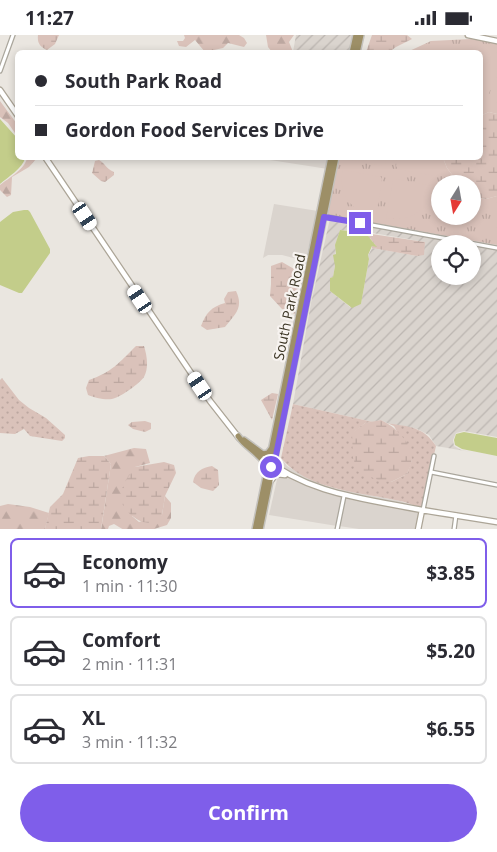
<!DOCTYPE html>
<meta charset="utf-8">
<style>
:root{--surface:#fff;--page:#f7f7f7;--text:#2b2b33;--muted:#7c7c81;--line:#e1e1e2;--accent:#7f5eea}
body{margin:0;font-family:"Open Sans",sans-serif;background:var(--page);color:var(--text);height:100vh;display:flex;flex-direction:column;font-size:19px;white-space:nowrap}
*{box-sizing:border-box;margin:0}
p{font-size:16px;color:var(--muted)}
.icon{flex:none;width:28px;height:28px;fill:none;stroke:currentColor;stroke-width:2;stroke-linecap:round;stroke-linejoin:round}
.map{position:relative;height:494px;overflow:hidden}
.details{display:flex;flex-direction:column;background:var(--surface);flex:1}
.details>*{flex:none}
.top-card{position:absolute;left:15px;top:15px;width:468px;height:110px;border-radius:8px;box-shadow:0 2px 8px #0003;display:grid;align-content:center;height:110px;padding:0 20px;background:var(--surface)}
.needle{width:32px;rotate:191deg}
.fabs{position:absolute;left:431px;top:140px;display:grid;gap:10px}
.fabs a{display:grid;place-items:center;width:50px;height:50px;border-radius:50%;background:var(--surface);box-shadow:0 2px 8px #0003;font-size:25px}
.end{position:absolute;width:22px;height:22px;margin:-11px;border:6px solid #7f5eea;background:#fff;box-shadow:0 0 0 2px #fff}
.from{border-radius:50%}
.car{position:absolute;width:15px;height:30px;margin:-15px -8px;border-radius:6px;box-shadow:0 0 4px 1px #0007;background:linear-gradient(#fff 24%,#345 0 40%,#fff 0 76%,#345 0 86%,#fff 0)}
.top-card b{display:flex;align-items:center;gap:18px;height:48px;font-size:19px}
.top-card b+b{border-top:1px solid var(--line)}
.top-card i{width:12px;height:12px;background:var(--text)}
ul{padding:9px 0 0;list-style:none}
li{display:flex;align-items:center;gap:15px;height:70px;margin:0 10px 8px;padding:0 10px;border:2px solid var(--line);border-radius:8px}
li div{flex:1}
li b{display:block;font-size:19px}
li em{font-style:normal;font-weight:700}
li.active{border-color:var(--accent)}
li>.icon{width:45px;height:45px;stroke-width:1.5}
.primary-button{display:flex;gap:10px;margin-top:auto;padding:10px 20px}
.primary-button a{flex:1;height:58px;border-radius:30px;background:var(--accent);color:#fff;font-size:20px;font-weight:700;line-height:58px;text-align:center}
.status{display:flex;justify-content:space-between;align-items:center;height:35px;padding:0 25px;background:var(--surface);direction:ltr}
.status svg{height:14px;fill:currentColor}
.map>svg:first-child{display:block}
.built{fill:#dad4ce}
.industrial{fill:url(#industrial-furrows);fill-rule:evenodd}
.grass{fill:url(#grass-dots)}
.forest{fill:url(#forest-firs)}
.wetland{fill:url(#wetland-marsh)}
.park{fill:url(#park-tufts)}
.garden{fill:#dac2ba}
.water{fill:#c3cd8a}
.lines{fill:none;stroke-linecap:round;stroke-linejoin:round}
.street-casing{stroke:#aaa69c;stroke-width:5.5}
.secondary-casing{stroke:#aca597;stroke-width:7}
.primary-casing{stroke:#c4c2bd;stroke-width:8}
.street{stroke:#fff;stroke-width:3}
.secondary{stroke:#fff;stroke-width:4.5}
.primary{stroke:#9d8f67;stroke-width:5}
.route{stroke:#7f5eea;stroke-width:6}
.labels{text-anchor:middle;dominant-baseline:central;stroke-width:4.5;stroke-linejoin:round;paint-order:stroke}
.street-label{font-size:14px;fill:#393322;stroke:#f7f3f0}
</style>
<div class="status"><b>11:27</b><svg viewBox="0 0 49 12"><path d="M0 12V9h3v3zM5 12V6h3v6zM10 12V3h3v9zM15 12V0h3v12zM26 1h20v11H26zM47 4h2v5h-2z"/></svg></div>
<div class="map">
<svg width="497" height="495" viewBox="0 0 497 495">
<defs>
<pattern id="industrial-furrows" width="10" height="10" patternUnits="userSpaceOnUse" patternTransform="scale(1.25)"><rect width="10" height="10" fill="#dad4ce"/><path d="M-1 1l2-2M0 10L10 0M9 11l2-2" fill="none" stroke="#bcb6b1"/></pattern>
<pattern id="grass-dots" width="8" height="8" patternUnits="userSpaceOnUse" patternTransform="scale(1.25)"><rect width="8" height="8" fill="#dac2ba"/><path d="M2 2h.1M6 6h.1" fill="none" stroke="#bca7a0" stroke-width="1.8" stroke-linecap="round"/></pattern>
<pattern id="forest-firs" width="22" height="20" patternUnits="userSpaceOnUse" patternTransform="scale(1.25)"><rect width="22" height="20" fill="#dac2ba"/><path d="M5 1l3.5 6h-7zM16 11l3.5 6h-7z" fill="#bca7a0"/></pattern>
<pattern id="wetland-marsh" width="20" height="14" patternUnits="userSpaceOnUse" patternTransform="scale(1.25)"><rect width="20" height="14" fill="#dac2ba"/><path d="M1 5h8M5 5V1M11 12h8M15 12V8" fill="none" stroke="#bca7a0"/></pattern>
<pattern id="park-tufts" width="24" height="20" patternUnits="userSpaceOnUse" patternTransform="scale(1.25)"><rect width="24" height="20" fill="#dac2ba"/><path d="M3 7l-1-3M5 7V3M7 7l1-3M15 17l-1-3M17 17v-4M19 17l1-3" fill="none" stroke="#bca7a0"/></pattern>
</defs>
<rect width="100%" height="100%" fill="#eae6e0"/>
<!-- built -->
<path class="built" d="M257,123H330L328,134Z
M274,169L318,176L305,226L282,220H268L263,223Z
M281,423L287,431L306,442L332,453L400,466L422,473L333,456L299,443L280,429Z
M278,440H282L342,462L337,491L269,480Z
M345,463L421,477L417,494H359L339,491Z"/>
<!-- industrial -->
<path class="industrial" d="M296,0H354L351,17H293Z
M331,179L497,210V402L464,396L456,398L453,405L454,411L461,415L471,417L436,411L429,400L417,394L387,388L381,385L373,387L293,369L311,268ZM340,195L367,197L425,207L417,221L372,213L368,221L369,224L361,269L350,272L330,256V243L333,242L335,231L336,208ZM440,209H472V241H440Z"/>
<!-- grass -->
<path class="grass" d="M2,343L19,365L29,373L46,383L65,400V403L62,406L30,401L24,394L15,399L0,398V345Z
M293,369L373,387L365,388L353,398V422L391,447L407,439L412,425L394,391L387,388C409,392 423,391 436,411L422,473C415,471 407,467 400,466C362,457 308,456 281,423Z"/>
<!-- forest -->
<path class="forest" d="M184,0H239L244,3L247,8L244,12L228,8L223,13L205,17L195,5L186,12L179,11L177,6H183L185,3Z
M266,0H294L289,7L293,17H272L268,12Z
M0,66L17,89V101L8,88L0,82Z
M27,123H37L29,132L12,142L11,160L7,162L0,155V150C9,143 25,134 27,123Z
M134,413L146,414L150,428L135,432L132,481L139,487L162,480L165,461L171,468V483L167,490L154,494L124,495L114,489L109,491L108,494L101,495L111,429L104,421Z
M8,469L30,472L49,478L45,494L0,495V471Z"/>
<!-- wetland -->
<path class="wetland" d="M38,0H59L55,9L47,15C40,12 37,8 38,0Z
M372,0H407L412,4L396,12L389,17H366Z
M489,77L497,79V161L486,164L473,162L472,149H459L447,133L443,123L480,122V81Z
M99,125C106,129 105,133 114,137V140L105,147L101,146L92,138L95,126Z
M358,197L425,207L424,220L417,221L372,213V211H376L370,203L358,200Z
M282,227L301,238L295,279L282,274L270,261L271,249V231Z
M236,256C244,273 235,279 225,292L207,295L201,291C206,278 211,272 225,268L224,264L228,257Z
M136,311H144C147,321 149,332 144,342C140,348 122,361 115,363C109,366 95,363 88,360L86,353L89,345C112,337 119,328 136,311Z
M272,358L278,359L272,385L261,365Z
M381,385C396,392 410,406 412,424C412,428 409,434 407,439L391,447L378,445L357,436L353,422L352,398L365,388Z
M145,386L151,388V394L145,397L133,394L128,390L132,387Z
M89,421H104L111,429L101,494H45L50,472L63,459L78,423Z
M164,427L174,430L176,438L165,461L162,480L152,488C141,487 140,487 131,480C112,464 123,449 135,432Z
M212,431L218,435L219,450L213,456L201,453L193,447C195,436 202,433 212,431Z"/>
<!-- park -->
<path class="park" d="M471,4L497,7V79L489,77L480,81V18H405L431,6Z
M338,123H443L447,133L459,149H440V181H472L473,162L486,164L497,161V210L326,179Z"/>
<!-- garden -->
<path class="garden" d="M480,24H487L493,33L497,34V38L486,66H480Z
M435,122V141L398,134L396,131L397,123Z
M345,123V122L386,123L385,129L382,131L345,124Z
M343,135L381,142L382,144L376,181C352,178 337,158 343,135Z
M396,144L433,151C430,175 409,188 386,183L393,146Z"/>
<!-- water -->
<path class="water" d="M0,84L17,103L18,122L25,123C23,133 8,142 0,149Z
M24,175H28L30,177L50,214V218L22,258H19L0,250V187L13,177Z
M340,195L358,197V200L368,201L377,212L372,211L368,220L369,224L361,269L352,273L330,256V243L333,242L335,231L333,220L336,219L335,210Z
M464,397L497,403V421L462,414L455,410L454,405L456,399Z"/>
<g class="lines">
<defs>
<path id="street" d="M0,36L13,0
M323,181L497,213
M431,437L497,450
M423,475L434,421
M337,495L344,461
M454,495L456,480"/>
<path id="secondary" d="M468,0L497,6
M0,55L18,81
M45,122L210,366L239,403
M261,421C301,453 345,461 395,470C429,477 463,481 497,487
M270,447L276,439L285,440
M418,495L422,475"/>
<path id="primary" d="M352,18L356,0
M357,18L361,0
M238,401C246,413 264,421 267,434
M244,405L263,419L268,418L271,414
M255,495L331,122
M260,495L336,122"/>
</defs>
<!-- street casing -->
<use href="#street" class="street-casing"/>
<!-- secondary casing -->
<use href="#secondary" class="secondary-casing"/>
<!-- primary casing -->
<use href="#primary" class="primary-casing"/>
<!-- street -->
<use href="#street" class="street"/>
<!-- secondary -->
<use href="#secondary" class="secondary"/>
<!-- primary -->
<use href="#primary" class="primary"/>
</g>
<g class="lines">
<!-- route -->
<path class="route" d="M271,432L269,427L274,430L324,182L360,188"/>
</g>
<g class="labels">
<!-- street labels -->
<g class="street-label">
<text transform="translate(289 272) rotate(-78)">South Park Road</text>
</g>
</g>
</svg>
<div class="fabs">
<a><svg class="needle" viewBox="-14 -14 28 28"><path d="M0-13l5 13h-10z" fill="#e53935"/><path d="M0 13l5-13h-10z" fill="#7c7c81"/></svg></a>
<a><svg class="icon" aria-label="locate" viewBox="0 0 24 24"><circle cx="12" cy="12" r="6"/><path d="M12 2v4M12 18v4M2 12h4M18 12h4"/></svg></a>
</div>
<i class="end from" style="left:271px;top:432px"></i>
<i class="end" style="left:360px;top:188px"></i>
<i class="car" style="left:85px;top:181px;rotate:146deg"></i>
<i class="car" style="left:140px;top:264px;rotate:326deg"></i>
<i class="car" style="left:200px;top:351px;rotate:326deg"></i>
<div class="top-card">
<b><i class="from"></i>South Park Road</b>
<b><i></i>Gordon Food Services Drive</b>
</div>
</div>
<section class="details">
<ul>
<li class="active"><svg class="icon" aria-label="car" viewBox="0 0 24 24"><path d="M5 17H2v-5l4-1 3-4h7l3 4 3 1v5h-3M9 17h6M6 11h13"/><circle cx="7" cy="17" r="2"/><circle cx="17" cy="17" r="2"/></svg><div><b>Economy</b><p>1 min · 11:30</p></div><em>$3.85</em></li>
<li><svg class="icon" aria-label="car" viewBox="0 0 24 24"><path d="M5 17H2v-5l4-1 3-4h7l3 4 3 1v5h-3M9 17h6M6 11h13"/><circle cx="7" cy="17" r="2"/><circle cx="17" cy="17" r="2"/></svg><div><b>Comfort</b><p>2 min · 11:31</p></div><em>$5.20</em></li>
<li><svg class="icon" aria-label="car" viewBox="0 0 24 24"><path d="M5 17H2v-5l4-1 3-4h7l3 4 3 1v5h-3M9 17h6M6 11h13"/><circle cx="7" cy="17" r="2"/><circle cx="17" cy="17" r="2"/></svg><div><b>XL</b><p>3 min · 11:32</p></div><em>$6.55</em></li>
</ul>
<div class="primary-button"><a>Confirm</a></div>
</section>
